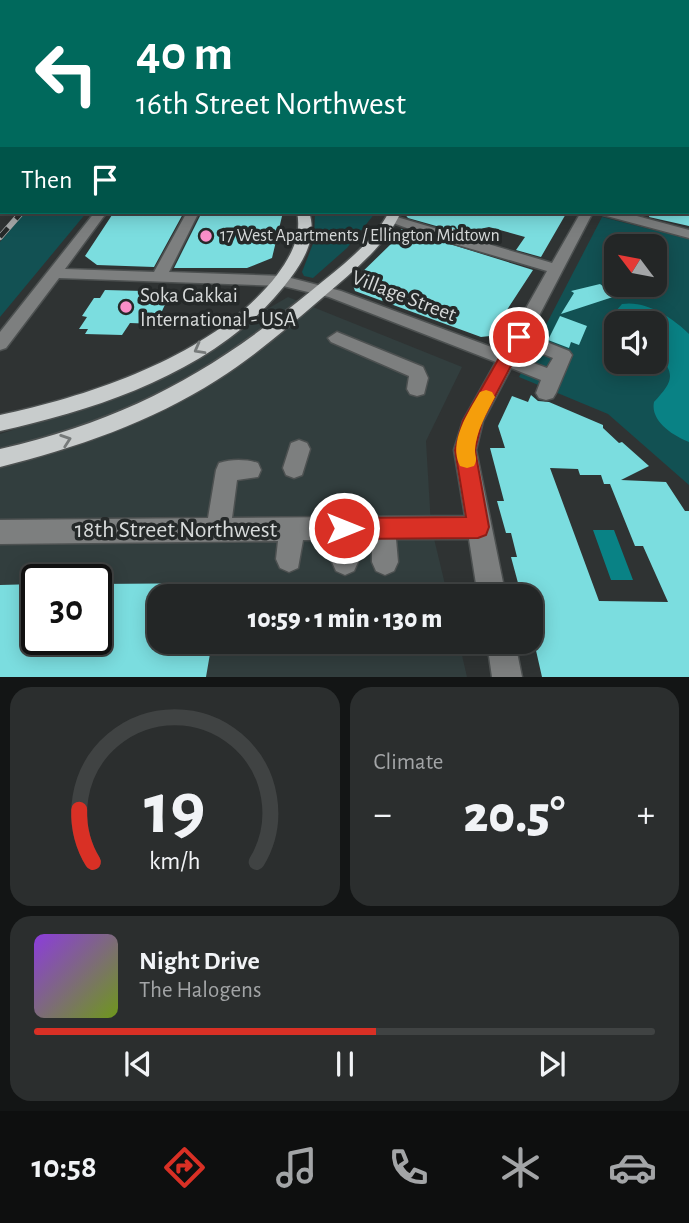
<!DOCTYPE html>
<html lang="en">
<head>
<meta charset="utf-8">
<style>
	:root { --surface:#232626; --page:#2b2e2e; --text:#f1f3f6; --muted:#a3a5a7; --line:#404343; --accent:#d93025 }
	body { margin:0; font-family:"Alegreya Sans",sans-serif; background:var(--page); color:var(--text); height:100vh; display:flex; flex-direction:column; font-size:26px; white-space:nowrap }
	* { box-sizing:border-box; margin:0 }
	p { font-size:23px; color:var(--muted) }
	.icon { flex:none; width:38px; height:38px; fill:none; stroke:currentColor; stroke-width:2; stroke-linecap:round; stroke-linejoin:round }
	.map { position:relative; height:677px; overflow:hidden }
	.sheet { display:flex; flex-direction:column; gap:10px; padding:10px; background:#131515; flex:1 }
	.sheet>* { flex:none }
	.top-card { position:absolute; left:0px; top:0px; width:690px; height:214px; box-shadow:0 4px 18px #0003,0 0 0 2px var(--line); background:#00695c; color:#fff; overflow:hidden }
	.needle { width:46px; rotate:302deg }
	.buttons { position:absolute; left:604px; top:234px; display:grid; gap:14px }
	.buttons a { display:grid; place-items:center; width:63px; height:63px; border-radius:14px; background:var(--surface); box-shadow:0 4px 18px #0003,0 0 0 2px var(--line); font-size:35px }
	.speed { position:absolute; left:21px; top:564px; display:flex; gap:14px; font-size:35px; font-weight:700; text-align:center }
	.speed>* { display:grid; place-content:center; width:91px; height:91px; border-radius:50%; background:var(--surface); box-shadow:0 4px 18px #0003,0 0 0 2px var(--line); line-height:1 }
	.speed .limit { border:4px solid #111; border-radius:10px; background:#fff; color:#111 }
	.pin { position:absolute; display:grid; place-items:center; width:60px; height:60px; color:#fff; margin:-30px; border:4px solid #fff; border-radius:50%; box-shadow:0 2px 7px #0007 }
	.me { position:absolute; width:77px; margin:-38px; rotate:90deg; stroke-linejoin:round; filter:drop-shadow(0 0 5px #0008) }
	.turn { display:flex; align-items:center; gap:24px; height:147px; padding:0 21px; font-size:32px }
	.turn .icon { width:91px; height:91px; stroke-width:2.5 }
	.turn b { display:block; font-size:49px; line-height:60px }
	.then { display:flex; align-items:center; height:66px; padding:0 21px; background:#0003; gap:14px; font-size:26px }
	.big { font-size:52px; font-weight:800; line-height:1.1 }
	.sheet .card { flex:1; display:flex; flex-direction:column; justify-content:center; gap:10px; min-width:0; padding:0 24px; border-radius:21px; background:var(--page) }
	.sheet .dial { align-items:center; gap:0 }
	.dial svg { height:182px; overflow:visible; fill:none; stroke:var(--line); stroke-width:7; stroke-linecap:round; text-anchor:middle }
	.dial text { fill:var(--text); stroke:none }
	.song { display:flex; align-items:center; gap:21px }
	.cover { width:84px; height:84px; border-radius:10px; background:linear-gradient(135deg,hsl(270 70% 55%),hsl(80 70% 35%)) }
	.played { height:7px; border-radius:4px; background:linear-gradient(90deg,var(--accent) 55%,var(--line) 55%) }
	.keys { display:flex; justify-content:space-around; direction:ltr }
	.heat { display:flex; justify-content:space-between; align-items:center; font-size:38px; direction:ltr }
	.sheet .tiles { flex:1; display:grid; gap:10px; grid-template-columns:1fr 1fr }
	.card:last-child { grid-column:span 2 }
	.trip { position:absolute; left:147px; top:584px; width:396px; height:70px; border-radius:21px; background:var(--surface); box-shadow:0 4px 18px #0003,0 0 0 2px var(--line); font-weight:800; line-height:70px; text-align:center }
	.menu { display:flex; height:112px; justify-content:space-around; align-items:center; background:#0e0f0f; color:var(--muted) }
	.menu .icon { width:49px; height:49px }
	.menu .current { color:var(--accent) }
	.menu b { font-size:32px; color:var(--text) }
	.map>svg:first-child { display:block }
</style>
</head>
<body>
<div class="map">
<svg width="689" height="677" viewBox="0 0 689 677">
	<rect width="100%" height="100%" fill="#2f3333"/>
	<!-- built -->
	<path fill="#323e3e" fill-rule="evenodd" d="M288,297L462,367L426,441L431,526L448,597H159V642H459L467,677H0V434L88,406L211,342ZM37,579H96V639H37Z"/>
	<!-- green -->
	<path fill="#125153" fill-rule="evenodd" d="M25,212H87L0,317V242Z
		M315,212H376L347,248L313,278L304,276L302,272L314,241Z
		M602,217L689,239V485L608,414L519,377ZM616,247H654V285H616ZM616,324H654V362H616Z"/>
	<!-- water -->
	<path fill="#098285" d="M622,304C646,300 673,318 689,334V442C673,436 650,421 654,402C672,382 678,374 655,352L654,324H623L616,316V311Z
		M593,530H614L633,580H611Z"/>
	<!-- building -->
	<path fill="#7bdddf" fill-rule="evenodd" d="M114,212H184L154,267L97,265L85,256Z
		M202,212H283L272,258L247,268H174Z
		M403,212H567L541,257L516,250L525,237L489,227L461,233L408,218Z
		M650,212H689V226L649,217Z
		M402,229L533,270L490,336L481,337L355,291L352,282L392,243L388,242Z
		M600,284L616,296L561,314L574,293L571,291Z
		M105,290L144,291L142,295L169,296L156,324L130,323L122,335L85,334L88,329H79L87,317L82,316L94,298H100Z
		M560,316L587,326L579,345L571,342L569,348L548,340Z
		M531,395L538,401L549,402L603,425V428L619,443L622,442L649,466L621,480L666,482L685,511H689V677H542L530,624V597L521,594L511,557H517L511,533H506L497,501H504L490,448H505L498,426L512,396L528,402ZM550,468L578,469L580,475H601L604,484H610L635,546H643L668,602L599,601Z
		M222,583L219,597H159V642H212L206,677H0V585L37,584V639H96V584Z"/>
	<g fill="none" stroke-linecap="round" stroke-linejoin="round">
		<defs>
			<path id="minor" d="M688,146H689V152H688Z
				M0,156H2V162H0Z
				M95,212H107L65,269L154,272L187,212H199L169,272L283,276L341,291L502,351L547,271L434,238L385,220L387,217H397L552,263L581,212H593L529,335L569,351L572,355L556,393L553,398L546,400L539,398L536,393L541,380L511,368L483,421L476,450L506,597H478L469,539H396L398,562L394,571L385,575L376,571L372,562V545L365,540H354L358,562L354,571L345,575L336,571L332,562L334,540H303L298,568L289,572L280,568L276,559L278,541L0,544V520L208,518L216,470L219,463C231,459 246,459 258,463L261,470L258,477L237,480L232,518L465,516L454,450L463,421L496,362L329,297L283,286L59,278L6,348L0,350V332ZM523,346L553,358L547,368L517,357Z
				M602,212H622L689,230V238L603,215Z
				M337,332L423,367L428,378L424,394L417,396L410,394L407,389L409,376L331,342L328,338Z
				M299,440L307,443L310,449L302,475L294,478L286,475L283,468L291,443Z
				M487,642H515L522,677H492Z"/>
			<path id="major" d="M297,212H309C317,235 306,257 292,276C226,367 105,408 0,431V415C94,395 216,354 277,275C291,256 302,236 297,212Z
				M389,212H401C385,247 351,273 322,298C288,327 255,356 217,380C151,422 76,448 0,467V449C128,419 209,374 311,291C339,268 372,244 389,212Z"/>
		</defs>
		<!-- minor casing -->
		<use href="#minor" stroke="#4d5151" stroke-width="3"/>
		<!-- major casing -->
		<use href="#major" stroke="#4d5151" stroke-width="3"/>
		<!-- minor -->
		<use href="#minor" fill="#7d7f7f" fill-rule="evenodd"/>
		<!-- major -->
		<use href="#major" fill="#c8cccc" fill-rule="evenodd"/>
		<defs>
			<path id="rail" d="M0,237L22,212"/>
		</defs>
		<!-- rail casing -->
		<use href="#rail" stroke="#a6a9a9" stroke-width="6"/>
		<!-- rail -->
		<use href="#rail" stroke="#252929" stroke-width="4.5" stroke-dasharray="12" stroke-linecap="butt"/>
	</g>
	<!-- one-way arrows -->
	<defs><path id="oneway-chevron" d="M-2-3.5L2.5 0L-2 3.5" fill="none" stroke-width="1.6" stroke-linecap="round" stroke-linejoin="round" transform="scale(1.75)"/></defs>
	<g stroke="#767a7a">
		<use href="#oneway-chevron" transform="translate(199 349) rotate(151)"/>
		<use href="#oneway-chevron" transform="translate(66 440) rotate(-19)"/>
	</g>
	<!-- sky -->
	<linearGradient id="sky" x2="0" y2="1"><stop stop-color="#1a1c1c"/><stop offset="0.57" stop-color="#47505b"/><stop offset="1" stop-color="#47505b" stop-opacity="0"/></linearGradient>
	<rect width="689" height="220" fill="url(#sky)"/>
	<!-- route -->
	<path fill="#d93025" stroke="#8d1f18" stroke-width="2" d="M519,331L526,337L482,421L475,450L489,527L486,535L478,538L344,539L336,536L333,528L336,521L344,518L466,517L455,450L463,421L511,337Z"/>
	<!-- slow -->
	<path fill="#f59e0b" d="M486,390L492,392L495,397C487,413 476,431 475,450C475,457 478,459 474,466L467,468L460,466C448,442 468,413 480,392Z"/>
	<!-- markers -->
	<g fill="#f98fc9" stroke="#252929" stroke-width="2.5">
		<circle cx="206" cy="236" r="7"/>
		<circle cx="126" cy="307" r="7"/>
	</g>
	<g text-anchor="middle" dominant-baseline="central" stroke-width="7" stroke-linejoin="round" paint-order="stroke">
		<!-- far-poi labels -->
		<g font-size="18" fill="#d7dada" stroke="#252929" text-anchor="start">
			<text x="220" y="236">17 West Apartments / Ellington Midtown</text>
		</g>
		<!-- poi labels -->
		<g font-size="21" fill="#d7dada" stroke="#252929" text-anchor="start">
			<text x="140" y="295">Soka Gakkai<tspan x="140" dy="24">International - USA</tspan></text>
		</g>
		<!-- street labels -->
		<g font-size="21" fill="#d7dada" stroke="#252929">
			<text transform="translate(404 296) rotate(21)">Village Street</text>
		</g>
		<!-- near-street labels -->
		<g font-size="24" fill="#d7dada" stroke="#252929">
			<text x="176" y="530">18th Street Northwest</text>
		</g>
	</g>
</svg>
<div class="buttons">
<a><svg class="needle" viewBox="-14 -14 28 28"><path d="M0-13l5 13h-10z" fill="#e53935"/><path d="M0 13l5-13h-10z" fill="#a3a5a7"/></svg></a>
<a><svg class="icon" aria-label="sound" viewBox="0 0 24 24"><path d="M4 9h4l5-4v14l-5-4H4zM17 9q2 3 0 6"/></svg></a>
</div>
<div class="speed"><div class="limit">30</div></div>
<div class="pin" style="left:519px;top:337px;background:#d93025"><svg class="icon" aria-label="arrive" viewBox="0 0 24 24"><path d="M6 21V4h12l-3 4 3 4H6"/></svg></div>
<svg class="me" style="left:344px;top:528px" viewBox="-20 -20 40 40"><circle r="17" fill="#d93025" stroke="#fff" stroke-width="3"/><path d="M0-11L8 9 0 5-8 9z" fill="#fff"/></svg>
<div class="trip">10:59 · 1 min · 130 m</div>
<div class="top-card">
<div class="turn"><svg class="icon" aria-label="left" viewBox="0 0 24 24"><path d="M17 20v-9H6M10 6l-5 5 5 5"/></svg><div><b>40 m</b>16th Street Northwest</div></div>
<div class="then">Then<svg class="icon" aria-label="arrive" viewBox="0 0 24 24"><path d="M6 21V4h12l-3 4 3 4H6"/></svg></div>
</div>
</div>
<section class="sheet">
<div class="tiles">
<div class="card dial"><svg viewBox="0 0 100 80">
<path d="M14 69A42 42 0 1 1 86 69"/>
<path d="M14 69A42 42 0 0 1 8 46" stroke="#d93025"/>
<text x="50" y="56" font-size="32" font-weight="700">19</text>
<text x="50" y="72" font-size="11">km/h</text>
</svg></div>
<div class="card"><p>Climate</p>
<div class="heat"><a>−</a><b class="big">20.5°</b><a>+</a></div>
</div>
<div class="card">
<div class="song"><i class="cover"></i><div><b>Night Drive</b><p>The Halogens</p></div></div>
<div class="played"></div>
<div class="keys"><svg class="icon" aria-label="previous" viewBox="0 0 24 24"><path d="M18 5L8 12l10 7zM5 5v14"/></svg><svg class="icon" aria-label="pause" viewBox="0 0 24 24"><path d="M8 5v14M16 5v14"/></svg><svg class="icon" aria-label="next" viewBox="0 0 24 24"><path d="M6 5l10 7-10 7zM19 5v14"/></svg></div>
</div>
</div>
</section>
<nav class="menu">
<b>10:58</b>
<svg class="icon current" aria-label="directions" viewBox="0 0 24 24"><path d="M12 3l9 9-9 9-9-9zM9 14v-3h6M13 9l2 2-2 2"/></svg>
<svg class="icon" aria-label="music" viewBox="0 0 24 24"><path d="M9 18V5l10-2v13"/><circle cx="6" cy="18" r="3"/><circle cx="16" cy="16" r="3"/></svg>
<svg class="icon" aria-label="phone" viewBox="0 0 24 24"><path d="M5 4h4l2 5-3 2q2 4 5 5l2-3 5 2v4C11 20 4 13 5 4z"/></svg>
<svg class="icon" aria-label="climate" viewBox="0 0 24 24"><path d="M12 3v18M4 7l16 10M4 17L20 7"/></svg>
<svg class="icon" aria-label="car" viewBox="0 0 24 24"><path d="M5 17H2v-5l4-1 3-4h7l3 4 3 1v5h-3M9 17h6M6 11h13"/><circle cx="7" cy="17" r="2"/><circle cx="17" cy="17" r="2"/></svg>
</nav>
</body>
</html>
